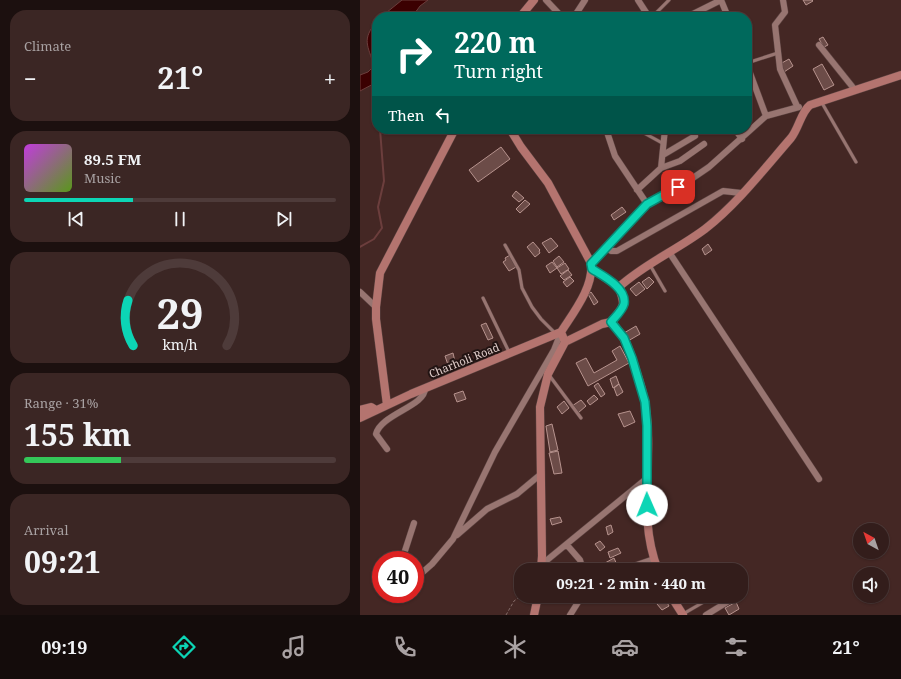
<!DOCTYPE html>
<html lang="en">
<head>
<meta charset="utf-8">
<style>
	:root { --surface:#331d1b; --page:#3b2624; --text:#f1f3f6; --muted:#a9a2a3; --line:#4e3b3a; --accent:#0cd5b5 }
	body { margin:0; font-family:"Noto Serif",serif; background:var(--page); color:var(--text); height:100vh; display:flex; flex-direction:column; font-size:15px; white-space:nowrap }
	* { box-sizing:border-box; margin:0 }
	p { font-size:13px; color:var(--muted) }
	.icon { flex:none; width:22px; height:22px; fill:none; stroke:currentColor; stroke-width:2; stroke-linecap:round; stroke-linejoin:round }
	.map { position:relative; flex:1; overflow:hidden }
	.panel { display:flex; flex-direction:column; gap:10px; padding:10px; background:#1c100f; width:360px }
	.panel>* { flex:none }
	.banner { position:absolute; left:12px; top:12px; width:380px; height:122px; border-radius:16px; box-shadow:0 1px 3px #0004,0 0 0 1px var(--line); background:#00695c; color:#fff; overflow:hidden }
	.needle { width:26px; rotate:320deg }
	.buttons { position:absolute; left:493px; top:523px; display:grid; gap:8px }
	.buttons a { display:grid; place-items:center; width:36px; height:36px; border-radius:50%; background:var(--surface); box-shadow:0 1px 3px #0004,0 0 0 1px var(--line); font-size:20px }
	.speed { position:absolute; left:12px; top:551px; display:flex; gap:8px; font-size:20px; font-weight:700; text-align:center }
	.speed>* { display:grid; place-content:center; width:52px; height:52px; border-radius:50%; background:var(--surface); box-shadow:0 1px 3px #0004,0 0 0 1px var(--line); line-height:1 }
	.speed .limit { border:6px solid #d22; background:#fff; color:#111 }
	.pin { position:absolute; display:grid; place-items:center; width:34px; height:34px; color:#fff; margin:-17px; border-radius:8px; box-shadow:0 2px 6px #0006 }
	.me { position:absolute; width:44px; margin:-22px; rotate:359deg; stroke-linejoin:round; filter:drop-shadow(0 0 3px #0008) }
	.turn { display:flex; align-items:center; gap:14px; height:84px; padding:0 16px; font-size:18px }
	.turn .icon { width:52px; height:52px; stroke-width:2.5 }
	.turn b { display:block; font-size:28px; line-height:34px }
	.then { display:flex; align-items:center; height:38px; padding:0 16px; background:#0003; gap:8px; font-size:15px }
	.big { font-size:30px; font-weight:700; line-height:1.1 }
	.panel .card { flex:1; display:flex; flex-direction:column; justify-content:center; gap:6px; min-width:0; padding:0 14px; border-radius:16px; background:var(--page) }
	.panel .dial { align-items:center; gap:0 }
	.dial svg { height:104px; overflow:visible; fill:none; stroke:var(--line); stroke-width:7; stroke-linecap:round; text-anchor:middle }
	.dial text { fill:var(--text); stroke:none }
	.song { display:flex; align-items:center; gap:12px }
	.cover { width:48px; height:48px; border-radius:6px; background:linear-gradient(135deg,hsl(290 70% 55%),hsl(90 70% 35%)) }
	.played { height:4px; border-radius:2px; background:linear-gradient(90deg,var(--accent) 35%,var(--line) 35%) }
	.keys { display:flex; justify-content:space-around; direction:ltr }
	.heat { display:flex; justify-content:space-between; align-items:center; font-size:22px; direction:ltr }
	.charge { height:6px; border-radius:3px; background:linear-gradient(90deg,#34c759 31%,var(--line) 0) }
	.trip { position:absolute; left:154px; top:563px; width:234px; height:40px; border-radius:16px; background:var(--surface); box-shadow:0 1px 3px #0004,0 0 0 1px var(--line); font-weight:700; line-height:40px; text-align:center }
	.dock { display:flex; height:64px; justify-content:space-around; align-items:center; background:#140c0b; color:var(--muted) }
	.dock .icon { width:28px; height:28px }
	.dock .on { color:var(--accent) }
	.dock b { font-size:18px; color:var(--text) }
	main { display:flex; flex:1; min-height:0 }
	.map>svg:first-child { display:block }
</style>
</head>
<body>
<main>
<section class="panel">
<div class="card"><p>Climate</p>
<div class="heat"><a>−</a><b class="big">21°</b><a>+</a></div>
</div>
<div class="card">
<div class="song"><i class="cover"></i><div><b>89.5 FM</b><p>Music</p></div></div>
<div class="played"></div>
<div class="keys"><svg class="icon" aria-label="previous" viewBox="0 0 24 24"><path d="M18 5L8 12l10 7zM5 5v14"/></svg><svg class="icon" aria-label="pause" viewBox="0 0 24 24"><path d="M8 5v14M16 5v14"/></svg><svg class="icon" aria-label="next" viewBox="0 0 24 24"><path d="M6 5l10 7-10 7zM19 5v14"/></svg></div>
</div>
<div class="card dial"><svg viewBox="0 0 100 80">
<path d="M14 69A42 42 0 1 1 86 69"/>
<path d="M14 69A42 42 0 0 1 10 34" stroke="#0cd5b5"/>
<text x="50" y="56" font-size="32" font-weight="700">29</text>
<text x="50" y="72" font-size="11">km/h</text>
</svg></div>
<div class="card"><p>Range · 31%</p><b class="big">155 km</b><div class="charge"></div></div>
<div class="card"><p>Arrival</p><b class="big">09:21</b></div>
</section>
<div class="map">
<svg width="541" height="615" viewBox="0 0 541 615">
	<rect width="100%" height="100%" fill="#442724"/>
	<!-- water -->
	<path fill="#3b0001" stroke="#6c3e3d" d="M42,0H68L60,6L52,17H21Z
		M17,21V82L0,91V75L8,72L14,66C8,45 1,40 17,21Z"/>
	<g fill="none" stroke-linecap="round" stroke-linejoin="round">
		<!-- stream -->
		<path stroke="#6c3e3d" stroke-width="2" d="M0,247L14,239L22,228L18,207L24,181L20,129"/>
	</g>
	<!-- building -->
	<path fill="#6c4c48" stroke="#b7938e" d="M443,0H452L453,1L446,5Z
		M463,37L468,45L464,47L459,39Z
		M429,59L433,66L424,72L420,64Z
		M462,64L474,85L464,90L453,69Z
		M141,147L150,159L118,182L109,170Z
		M156,191L164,198L159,202L152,196Z
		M165,200L170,204L160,213L156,209Z
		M262,207L266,212L254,220L251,215Z
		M191,238L198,246L189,253L182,243Z
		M173,242L180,250L179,251L180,253L175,257L167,247Z
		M348,244L352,250L345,255L342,249Z
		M150,255L156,267L149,271L143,262L146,260L145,258Z
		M199,256L204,262L197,267L193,261Z
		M192,262L197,268L190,273L186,266Z
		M205,263L209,269L201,274L197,268Z
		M208,270L212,275L204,280L200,276Z
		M210,277L214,281L207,287L203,282Z
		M289,277L294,282L287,289L282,282Z
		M279,282L285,289L276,296L270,289Z
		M231,292L238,302L234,305L228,294Z
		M126,323L133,338L128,340L121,325Z
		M276,326L280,334L268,341L264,333Z
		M260,346L269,363L228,386L216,363L226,358L234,373L257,360L252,351Z
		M93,353L96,366L89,368L85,356Z
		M256,376L259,384L253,388L250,379Z
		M238,383L245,394L241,397L234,386Z
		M259,384L263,392L257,396L254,388Z
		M103,391L106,399L97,402L94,394Z
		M234,395L238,399L230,405L227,401Z
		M221,400L226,406L218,413L212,406Z
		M204,401L209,408L202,414L197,407Z
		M270,411L275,422L264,427L258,414Z
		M192,424L198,450L190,452L186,426Z
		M198,451L202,473L194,474L189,453Z
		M278,493L280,506L273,507V495Z
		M200,517L202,522L192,525L190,519Z
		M251,525L253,532L248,535L246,527Z
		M240,541L245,547L240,551L235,544Z
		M258,548L261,553L250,558L248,552Z
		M254,558L257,565L248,570L245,563Z
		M305,599L309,606L302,610L297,604Z
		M376,602L379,609L369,615L365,608Z"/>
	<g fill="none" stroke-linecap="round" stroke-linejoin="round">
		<defs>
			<path id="lane" d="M292,17L309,0
				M387,63L418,53
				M462,103L496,162
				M282,129L284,133L304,144
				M145,245L159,270L162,288L172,307L181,319L195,333
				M290,265L305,291
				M123,298L149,352
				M189,375L221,418
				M323,614L354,596"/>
			<path id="street" d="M186,0L202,17
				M278,0L289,17
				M361,0L368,17
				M423,0L425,12L415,25L420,69L437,106
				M214,17L225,0
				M327,17L361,0
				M459,45L495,90
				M406,116L439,107
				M246,129L255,156L287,204
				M375,129L382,139
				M353,130L354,129
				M303,155L335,136
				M301,168L320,161L344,144
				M277,190L301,168L305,129
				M246,247L251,251H257L363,191L381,193
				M309,252L459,479
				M231,263L287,204L327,182L349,167L406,116L387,65
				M0,292L16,307
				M27,449L16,434C21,414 66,406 65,388
				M97,535L127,509L157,494L181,474
				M207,545L220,560L223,570
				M42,560L54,523
				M181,565L286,479
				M262,570L294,559
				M361,570L365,568
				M55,579L72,564L93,539L135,452L194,350L201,332
				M381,593L383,592
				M210,615L222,596
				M346,615L377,596"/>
			<path id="secondary" d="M160,17L174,0
				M150,129L161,147L188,183L231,263C234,287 213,313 201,332
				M232,269L259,287C284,264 317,250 345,229C377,204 404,169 431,138C439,128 441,112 450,105L541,75
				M251,322C264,334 270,351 275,367C279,379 283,391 285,403C295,460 276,514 298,570
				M205,342L242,324L251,322C264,305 266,308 259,287
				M27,405L16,319V307L20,273L95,129
				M0,410L11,407L16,410
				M0,418L51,394L201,332
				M181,570L182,556L180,407L188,374L205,342L201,332
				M311,596L323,615
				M174,615L178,596"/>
		</defs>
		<!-- lane casing -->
		<use href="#lane" stroke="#5d4442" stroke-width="4"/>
		<!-- street casing -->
		<use href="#street" stroke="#5d4442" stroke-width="7"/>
		<!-- secondary casing -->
		<use href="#secondary" stroke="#5d4442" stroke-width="9"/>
		<!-- path -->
		<path stroke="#846b68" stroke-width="1" stroke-dasharray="3 2" stroke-linecap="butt" d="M146,615L154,601L161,596"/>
		<!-- lane -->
		<use href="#lane" stroke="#987571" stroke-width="3"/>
		<!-- street -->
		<use href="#street" stroke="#987571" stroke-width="6"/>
		<!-- secondary -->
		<use href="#secondary" stroke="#b4746f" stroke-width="8"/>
	</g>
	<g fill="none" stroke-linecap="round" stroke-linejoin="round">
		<defs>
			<path id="route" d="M287,505V426L285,402L272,358L264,338L251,322C255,317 262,311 264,304C267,288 243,276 232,269L231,264L287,204L318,187"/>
		</defs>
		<!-- route casing -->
		<use href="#route" stroke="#088a76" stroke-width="10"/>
		<!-- route -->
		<use href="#route" stroke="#0cd5b5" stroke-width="7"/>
	</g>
	<g text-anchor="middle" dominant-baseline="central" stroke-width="4" stroke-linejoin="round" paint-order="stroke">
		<!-- street labels -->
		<g font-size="11" fill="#e0cdca" stroke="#221413">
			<text transform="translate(104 360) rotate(-22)">Charholi Road</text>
		</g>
	</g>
</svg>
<div class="buttons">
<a><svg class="needle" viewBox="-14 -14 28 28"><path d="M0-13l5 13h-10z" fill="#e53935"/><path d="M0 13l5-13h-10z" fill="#a9a2a3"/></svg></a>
<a><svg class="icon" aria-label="sound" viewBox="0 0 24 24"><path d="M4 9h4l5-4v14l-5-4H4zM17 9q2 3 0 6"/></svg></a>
</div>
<div class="speed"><div class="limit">40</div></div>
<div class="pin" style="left:318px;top:187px;background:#d93025"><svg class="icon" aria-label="arrive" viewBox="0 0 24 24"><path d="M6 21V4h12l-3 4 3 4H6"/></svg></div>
<svg class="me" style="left:287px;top:505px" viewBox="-20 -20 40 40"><circle r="19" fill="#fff"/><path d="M0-13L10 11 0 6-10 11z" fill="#0cd5b5"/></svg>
<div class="trip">09:21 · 2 min · 440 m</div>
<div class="banner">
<div class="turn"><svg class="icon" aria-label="right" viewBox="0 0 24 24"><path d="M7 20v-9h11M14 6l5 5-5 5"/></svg><div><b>220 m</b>Turn right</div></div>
<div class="then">Then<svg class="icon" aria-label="left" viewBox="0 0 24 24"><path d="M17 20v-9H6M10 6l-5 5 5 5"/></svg></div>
</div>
</div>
</main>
<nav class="dock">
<b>09:19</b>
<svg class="icon on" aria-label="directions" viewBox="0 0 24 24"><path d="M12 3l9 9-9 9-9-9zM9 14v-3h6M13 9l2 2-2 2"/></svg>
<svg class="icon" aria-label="music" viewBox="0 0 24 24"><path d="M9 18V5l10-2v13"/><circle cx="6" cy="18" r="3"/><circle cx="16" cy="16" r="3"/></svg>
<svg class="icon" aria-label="phone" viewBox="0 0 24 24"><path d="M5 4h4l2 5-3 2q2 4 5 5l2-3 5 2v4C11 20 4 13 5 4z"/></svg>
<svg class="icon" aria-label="climate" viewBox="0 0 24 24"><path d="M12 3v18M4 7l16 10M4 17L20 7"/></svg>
<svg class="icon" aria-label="car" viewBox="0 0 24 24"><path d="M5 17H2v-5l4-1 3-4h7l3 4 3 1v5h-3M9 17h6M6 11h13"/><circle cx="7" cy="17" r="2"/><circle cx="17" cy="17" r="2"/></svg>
<svg class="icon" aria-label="filters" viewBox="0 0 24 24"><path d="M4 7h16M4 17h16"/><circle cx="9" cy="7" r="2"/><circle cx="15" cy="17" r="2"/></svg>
<b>21°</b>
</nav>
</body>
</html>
